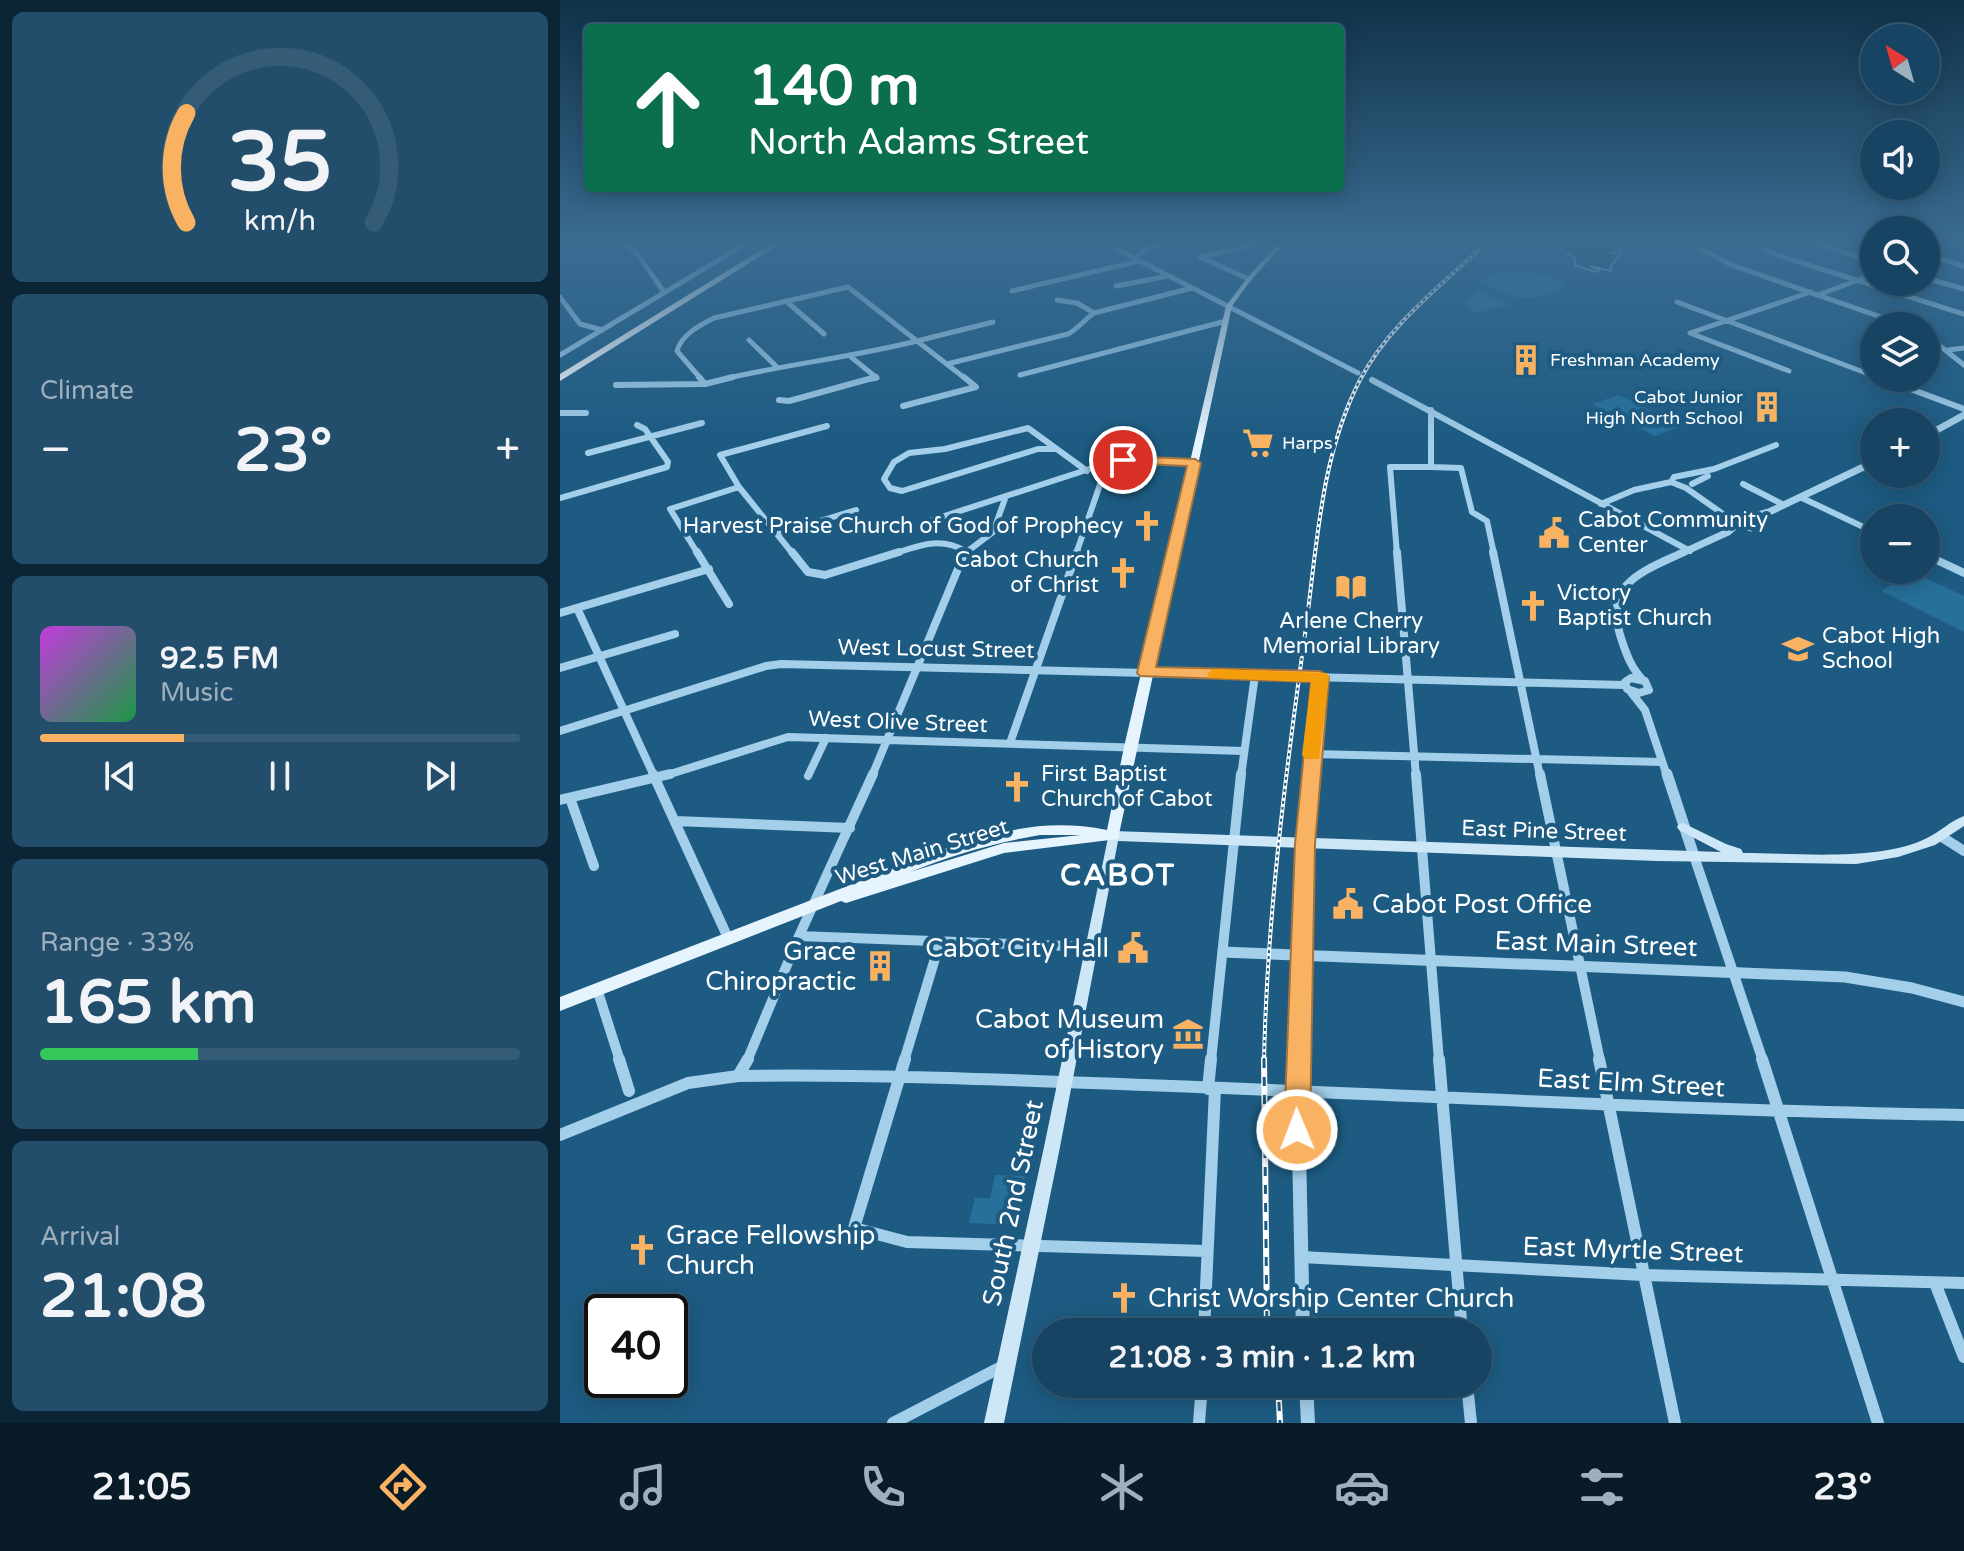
<!DOCTYPE html>
<html lang="en">
<head>
<meta charset="utf-8">
<style>
	:root { --surface:#164462; --page:#234e6b; --text:#f1f3f6; --muted:#9eb0be; --line:#355c77; --accent:#f9b261 }
	body { margin:0; font-family:"Varela Round",sans-serif; background:var(--page); color:var(--text); height:100vh; display:flex; flex-direction:column; font-size:30px; white-space:nowrap }
	* { box-sizing:border-box; margin:0 }
	p { font-size:26px; color:var(--muted) }
	.icon { flex:none; width:44px; height:44px; fill:none; stroke:currentColor; stroke-width:2; stroke-linecap:round; stroke-linejoin:round }
	.map { position:relative; flex:1; overflow:hidden }
	.drawer { display:flex; flex-direction:column; gap:12px; padding:12px; background:#0c2536; width:560px }
	.drawer>* { flex:none }
	.top-card { position:absolute; left:24px; top:24px; width:760px; height:168px; border-radius:8px; box-shadow:0 4px 20px #0003,0 0 0 2px var(--line); background:#0b6e4f; color:#fff; overflow:hidden }
	.needle { width:52px; rotate:323deg }
	.fabs { position:absolute; left:1300px; top:24px; display:grid; gap:16px }
	.fabs a { display:grid; place-items:center; width:80px; height:80px; border-radius:50%; background:var(--surface); box-shadow:0 4px 20px #0003,0 0 0 2px var(--line); font-size:40px }
	.speed { position:absolute; left:24px; top:1294px; display:flex; gap:16px; font-size:40px; font-weight:700; text-align:center }
	.speed>* { display:grid; place-content:center; width:104px; height:104px; border-radius:50%; background:var(--surface); box-shadow:0 4px 20px #0003,0 0 0 2px var(--line); line-height:1 }
	.speed .limit { border:4px solid #111; border-radius:12px; background:#fff; color:#111 }
	.pin { position:absolute; display:grid; place-items:center; width:68px; height:68px; color:#fff; margin:-34px; border:4px solid #fff; border-radius:50%; box-shadow:0 2px 8px #0007 }
	.me { position:absolute; width:88px; margin:-44px; rotate:359deg; stroke-linejoin:round; filter:drop-shadow(0 0 6px #0008) }
	.turn { display:flex; align-items:center; gap:28px; height:168px; padding:0 32px; font-size:36px }
	.turn .icon { width:104px; height:104px; stroke-width:2.5 }
	.turn b { display:block; font-size:56px; line-height:68px }
	.big { font-size:60px; font-weight:700; line-height:1.1 }
	.drawer .widget { flex:1; display:flex; flex-direction:column; justify-content:center; gap:12px; min-width:0; padding:0 28px; border-radius:12px; background:var(--page) }
	.drawer .dial { align-items:center; gap:0 }
	.dial svg { height:208px; overflow:visible; fill:none; stroke:var(--line); stroke-width:7; stroke-linecap:round; text-anchor:middle }
	.dial text { fill:var(--text); stroke:none }
	.song { display:flex; align-items:center; gap:24px }
	.cover { width:96px; height:96px; border-radius:12px; background:linear-gradient(135deg,hsl(290 70% 55%),hsl(140 70% 35%)) }
	.played { height:8px; border-radius:4px; background:linear-gradient(90deg,var(--accent) 30%,var(--line) 30%) }
	.keys { display:flex; justify-content:space-around; direction:ltr }
	.heat { display:flex; justify-content:space-between; align-items:center; font-size:44px; direction:ltr }
	.charge { height:12px; border-radius:6px; background:linear-gradient(90deg,#34c759 33%,var(--line) 0) }
	.trip { position:absolute; left:472px; top:1318px; width:460px; height:80px; border-radius:40px; background:var(--surface); box-shadow:0 4px 20px #0003,0 0 0 2px var(--line); font-weight:700; line-height:80px; text-align:center }
	.dock { display:flex; height:128px; justify-content:space-around; align-items:center; background:#091b27; color:var(--muted) }
	.dock .icon { width:56px; height:56px }
	.dock .current { color:var(--accent) }
	.dock b { font-size:36px; color:var(--text) }
	main { display:flex; flex:1; min-height:0 }
	.map>svg:first-child { display:block }
</style>
</head>
<body>
<main>
<section class="drawer">
<div class="widget dial"><svg viewBox="0 0 100 80">
<path d="M14 69A42 42 0 1 1 86 69"/>
<path d="M14 69A42 42 0 0 1 14 27" stroke="#f9b261"/>
<text x="50" y="56" font-size="32" font-weight="700">35</text>
<text x="50" y="72" font-size="11">km/h</text>
</svg></div>
<div class="widget"><p>Climate</p>
<div class="heat"><a>−</a><b class="big">23°</b><a>+</a></div>
</div>
<div class="widget">
<div class="song"><i class="cover"></i><div><b>92.5 FM</b><p>Music</p></div></div>
<div class="played"></div>
<div class="keys"><svg class="icon" aria-label="previous" viewBox="0 0 24 24"><path d="M18 5L8 12l10 7zM5 5v14"/></svg><svg class="icon" aria-label="pause" viewBox="0 0 24 24"><path d="M8 5v14M16 5v14"/></svg><svg class="icon" aria-label="next" viewBox="0 0 24 24"><path d="M6 5l10 7-10 7zM19 5v14"/></svg></div>
</div>
<div class="widget"><p>Range · 33%</p><b class="big">165 km</b><div class="charge"></div></div>
<div class="widget"><p>Arrival</p><b class="big">21:08</b></div>
</section>
<div class="map">
<svg width="1404" height="1423" viewBox="0 0 1404 1423">
	<rect width="100%" height="100%" fill="#1d5b82"/>
	<!-- green -->
	<path fill="#26709b" d="M961,271L993,277L1008,285C977,304 950,302 921,280L937,273Z
		M919,292L948,303V305L916,313L906,307L905,300Z
		M1059,395L1122,426L1095,436L1032,404Z
		M1353,572L1404,596V632L1321,591Z
		M435,1175L466,1176L456,1225L409,1223L415,1198H430Z"/>
	<!-- water -->
	<path fill="#134261" stroke="#96cdeb" stroke-width="2" d="M999,242H1058L1054,245L1062,252L1050,253L1060,255L1050,267L1051,271L1030,266L1039,270L1036,272L1015,265V258L998,248Z"/>
	<g fill="none" stroke-linecap="round" stroke-linejoin="round">
		<!-- minor-far4 -->
		<path stroke="#a3cfea" stroke-width="5" d="M57,242L76,252L104,292
			M543,242L798,373
			M1191,242L1217,255L1404,314
			M1252,242L1314,262
			M1368,255L1404,266
			M1368,255L1375,250L1370,242
			M576,258L587,248L614,242
			M1366,278L1404,289
			M689,279L640,257L704,242
			M556,286L608,276
			M452,291L579,261
			M1258,295L1314,274
			M0,297L20,324L42,330
			M497,300L517,303L534,313
			M226,301L264,334
			M1117,302L1314,376
			M189,340L217,367
			M357,341L406,379
			M357,341L433,322
			M1388,350L1404,348
			M291,357L317,378L312,379
			M387,364L508,334C519,328 524,320 534,313L632,288
			M1229,371L1130,333L1251,292
			M460,375L666,321
			M1321,378L1325,379
			M141,379L117,351C121,335 140,325 154,318L288,287L357,341
			M164,379C228,364 293,357 357,341"/>
		<!-- minor-far3 -->
		<path stroke="#a3cfea" stroke-width="6" d="M139,377L145,384L173,377
			M1321,378L1404,409
			M812,380L1130,551
			M56,385L145,384
			M219,400L229,401L316,377
			M343,406L416,387L404,377
			M871,410V467L901,468L912,512L927,521L934,554
			M0,413H26
			M496,449H478L342,491L330,488L324,479L334,462L349,453L385,449L468,428L527,471
			M28,453L142,423
			M1111,482L1126,488L1173,521
			M1132,484L1148,476
			M1183,484L1224,505
			M1240,497L1314,532
			M0,498L107,467L108,462L85,429L77,425
			M1041,504L1074,490L1111,482L1114,477L1154,469L1216,445
			M369,521L554,461L635,463
			M218,534L296,510
			M138,554L110,509L179,487
			M233,554L179,487L160,455L267,426
			M333,554C358,546 380,536 405,551
			M404,554L433,532L446,496
			M516,554L544,473L543,467
			M837,554L830,467H871"/>
		<!-- minor-far2 -->
		<path stroke="#a3cfea" stroke-width="8" d="M137,552L169,604
			M232,552L248,572L265,575L339,552
			M837,552L856,776
			M933,552L980,776
			M1366,555L1404,573
			M17,608L94,776
			M0,613L149,569
			M0,668L115,634
			M586,673L1064,685
			M450,743L517,552
			M752,754L1102,762
			M104,776L228,737L683,751
			M248,776L266,738
			M312,776L405,552
			M681,776L695,675
			M751,776L760,677"/>
		<!-- minor-far1 -->
		<path stroke="#a3cfea" stroke-width="10" d="M93,774L168,938
			M856,774L879,1061
			M980,774L1040,1061
			M10,798L34,866
			M0,800L110,774
			M115,821L290,828
			M1382,837L1404,851
			M1134,856L1203,1061
			M239,936L533,947
			M742,955L745,844L751,774
			M37,989L60,1061
			M187,1061L239,936L313,774
			M344,1061L380,942
			M651,1061L681,774"/>
		<!-- minor -->
		<path stroke="#a3cfea" stroke-width="12" d="M59,1059L69,1091
			M188,1059L178,1076C314,1074 449,1080 585,1085C858,1095 1131,1111 1404,1115
			M345,1059L294,1228L347,1242L647,1251
			M879,1059L902,1332
			M1039,1059L1115,1423
			M1202,1059L1318,1423
			M648,1089L651,1059
			M0,1135L128,1083L178,1076
			M741,1257L1083,1275L1404,1283
			M1375,1283L1404,1357
			M644,1332L655,1089
			M907,1384L911,1423
			M333,1423L445,1365
			M639,1423L642,1384"/>
		<!-- tertiary-far4 -->
		<path stroke="#a3cfea" stroke-width="5" d="M1127,242L1174,266L1347,326
			M1366,335L1404,365
			M0,355L189,242"/>
		<!-- tertiary-far3 -->
		<path stroke="#a3cfea" stroke-width="7" d="M1366,436L1404,415
			M1175,518H1187L1196,525L1191,528L1174,523Z
			M1187,518L1209,512L1314,462
			M1120,554L1168,532L1176,525"/>
		<!-- tertiary-far2 -->
		<path stroke="#a3cfea" stroke-width="8" d="M1071,678L1085,681L1089,690L1079,693L1067,689L1065,682Z
			M1083,680C1072,669 1067,656 1062,641C1042,584 1079,573 1124,552
			M1070,691L1085,710L1107,776
			M0,731L206,666L221,664L586,673"/>
		<!-- tertiary-far1 -->
		<path stroke="#a3cfea" stroke-width="11" d="M1107,774L1134,856
			M663,952L1285,977L1352,988L1404,1002
			M737,1061L742,955"/>
		<!-- tertiary -->
		<path stroke="#a3cfea" stroke-width="14" d="M737,1059L743,1332
			M746,1384L748,1423"/>
		<!-- secondary -->
		<path fill="#cee7f7" fill-rule="evenodd" d="M1404,816V826L1375,845L1338,857L1296,864L1097,861L558,841L500,1147L444,1423H424L484,1147L549,833L553,831L1161,852L1119,830L1117,827L1119,824L1123,823L1166,844L1181,849L1183,853C1236,853 1319,862 1367,838C1380,832 1390,821 1404,816Z"/>
		<!-- primary -->
		<path fill="#e6f4fe" fill-rule="evenodd" d="M720,242H726L691,280L672,306L558,839L444,853L286,903L281,901L0,1011V997L394,845C449,829 490,819 547,830L564,747L666,306L687,278ZM480,835H521L444,843L350,872C392,855 434,843 480,835Z"/>
		<!-- motorway -->
		<path fill="#fff" fill-rule="evenodd" d="M214,242H223L0,381V374Z"/>
		<defs>
			<path id="rail-far1" d="M704,1061C707,915 726,771 746,627C757,544 761,455 800,380C829,324 883,284 927,242"/>
			<path id="rail" d="M704,1059L707,1332
				M718,1384L720,1423"/>
		</defs>
		<!-- rail-far1 casing -->
		<use href="#rail-far1" stroke="#fff" stroke-width="4"/>
		<!-- rail casing -->
		<use href="#rail" stroke="#fff" stroke-width="6"/>
		<!-- rail-far1 -->
		<use href="#rail-far1" stroke="#1d5b82" stroke-width="2" stroke-dasharray="3" stroke-linecap="butt"/>
		<!-- rail -->
		<use href="#rail" stroke="#1d5b82" stroke-width="3" stroke-dasharray="9" stroke-linecap="butt"/>
	</g>
	<!-- sky -->
	<linearGradient id="sky" x2="0" y2="1"><stop stop-color="#103248"/><stop offset="0.55" stop-color="#3a6c92"/><stop offset="1" stop-color="#3a6c92" stop-opacity="0"/></linearGradient>
	<rect width="1404" height="441" fill="url(#sky)"/>
	<!-- route -->
	<path fill="#f9b261" stroke="#a2743f" stroke-width="2" d="M563,456L635,459L641,463L596,667L760,671L769,677L755,844L750,1130L746,1138L737,1142L728,1138L724,1130L735,844L751,682L580,676L577,673L627,466L558,463L556,460Z"/>
	<!-- slow -->
	<path fill="#f59e0b" d="M656,669L767,673L769,677L759,759H745L742,755L751,682L650,678L647,674L650,671Z"/>
	<!-- icons -->
	<defs>
		<symbol id="building-bare" viewBox="-9 -9 18 18"><path d="M-4-6H4V6H1V3H-1V6H-4ZM-2.5-4.3h1.7v1.8h-1.7ZM.8-4.3h1.7v1.8H.8ZM-2.5-1h1.7V.8h-1.7ZM.8-1h1.7V.8H.8Z" fill="#f9b261" stroke="#1d5b82" stroke-width="2.5" paint-order="stroke"/></symbol>
		<symbol id="supermarket-bare" viewBox="-9 -9 18 18"><path d="M-6-5.5h2.5l.6 2H6L4.5 2H-2.5L-4.4-4H-6ZM-1.5 3.2a1.3 1.3 0 1 0 .1 0ZM3 3.2a1.3 1.3 0 1 0 .1 0Z" fill="#f9b261" stroke="#1d5b82" stroke-width="2.5" paint-order="stroke"/></symbol>
		<symbol id="church-bare" viewBox="-9 -9 18 18"><path d="M-1.2-6h2.4v3.5h3.3v2.4h-3.3V6h-2.4V-.1h-3.3v-2.4h3.3Z" fill="#f9b261" stroke="#1d5b82" stroke-width="2.5" paint-order="stroke"/></symbol>
		<symbol id="civic-bare" viewBox="-9 -9 18 18"><path d="M-.6-6.5H3V-4.5H.6V-3L4-1V1h2V6H-6V1h2V-1L-.6-3ZM-1.2 2.5V6h2.4V2.5Z" fill="#f9b261" stroke="#1d5b82" stroke-width="2.5" paint-order="stroke"/></symbol>
		<symbol id="library-bare" viewBox="-9 -9 18 18"><path d="M-6-4Q-3-5.5-.7-3.5V5Q-3 3-6 4ZM6-4Q3-5.5 .7-3.5V5Q3 3 6 4Z" fill="#f9b261" stroke="#1d5b82" stroke-width="2.5" paint-order="stroke"/></symbol>
		<symbol id="school-bare" viewBox="-9 -9 18 18"><path d="M0-5L7-2L0 1L-7-2ZM-4 1L0 2.5L4 1V4Q0 6-4 4Z" fill="#f9b261" stroke="#1d5b82" stroke-width="2.5" paint-order="stroke"/></symbol>
		<symbol id="museum-bare" viewBox="-9 -9 18 18"><path d="M0-6L6-3V-2H-6V-3ZM-5-1h2V3h-2ZM-1-1h2V3h-2ZM3-1h2V3H3ZM-6 4H6V6H-6Z" fill="#f9b261" stroke="#1d5b82" stroke-width="2.5" paint-order="stroke"/></symbol>
	</defs>
	<g fill-rule="evenodd">
		<use href="#building-bare" x="944" y="338" width="44" height="44"/>
		<use href="#building-bare" x="1185" y="385" width="44" height="44"/>
		<use href="#supermarket-bare" x="676" y="421" width="44" height="44"/>
		<use href="#church-bare" x="565" y="504" width="44" height="44"/>
		<use href="#civic-bare" x="972" y="511" width="44" height="44"/>
		<use href="#church-bare" x="541" y="551" width="44" height="44"/>
		<use href="#library-bare" x="769" y="565" width="44" height="44"/>
		<use href="#church-bare" x="951" y="584" width="44" height="44"/>
		<use href="#school-bare" x="1216" y="627" width="44" height="44"/>
		<use href="#church-bare" x="435" y="765" width="44" height="44"/>
		<use href="#civic-bare" x="766" y="882" width="44" height="44"/>
		<use href="#civic-bare" x="551" y="926" width="44" height="44"/>
		<use href="#building-bare" x="298" y="944" width="44" height="44"/>
		<use href="#museum-bare" x="606" y="1012" width="44" height="44"/>
		<use href="#church-bare" x="60" y="1228" width="44" height="44"/>
		<use href="#church-bare" x="542" y="1276" width="44" height="44"/>
	</g>
	<g text-anchor="middle" dominant-baseline="central" stroke-width="8" stroke-linejoin="round" paint-order="stroke">
		<!-- far-poi labels -->
		<g font-size="18" fill="#fff" stroke="#1d5b82" text-anchor="start">
			<text x="990" y="360">Freshman Academy</text>
			<text x="1183" y="397" text-anchor="end">Cabot Junior<tspan x="1183" dy="21">High North School</tspan></text>
			<text x="722" y="443">Harps</text>
		</g>
		<!-- poi labels -->
		<g font-size="22" fill="#fff" stroke="#1d5b82" text-anchor="start">
			<text x="1018" y="520">Cabot Community<tspan x="1018" dy="25">Center</tspan></text>
			<text x="563" y="526" text-anchor="end">Harvest Praise Church of God of Prophecy</text>
			<text x="539" y="560" text-anchor="end">Cabot Church<tspan x="539" dy="25">of Christ</tspan></text>
			<text x="997" y="593">Victory<tspan x="997" dy="25">Baptist Church</tspan></text>
			<text x="791" y="621" text-anchor="middle">Arlene Cherry<tspan x="791" dy="25">Memorial Library</tspan></text>
			<text x="1262" y="636">Cabot High<tspan x="1262" dy="25">School</tspan></text>
			<text x="481" y="774">First Baptist<tspan x="481" dy="25">Church of Cabot</tspan></text>
		</g>
		<!-- street labels -->
		<g font-size="22" fill="#fff" stroke="#1d5b82">
			<text transform="translate(376 649) rotate(1)">West Locust Street</text>
			<text transform="translate(338 722) rotate(2)">West Olive Street</text>
			<text transform="translate(984 831) rotate(2)">East Pine Street</text>
			<text transform="translate(362 852) rotate(-17)">West Main Street</text>
		</g>
		<!-- near-poi labels -->
		<g font-size="26" fill="#fff" stroke="#1d5b82" text-anchor="start">
			<text x="812" y="904">Cabot Post Office</text>
			<text x="549" y="948" text-anchor="end">Cabot City Hall</text>
			<text x="296" y="951" text-anchor="end">Grace<tspan x="296" dy="30">Chiropractic</tspan></text>
			<text x="604" y="1019" text-anchor="end">Cabot Museum<tspan x="604" dy="30">of History</tspan></text>
			<text x="106" y="1235">Grace Fellowship<tspan x="106" dy="30">Church</tspan></text>
			<text x="588" y="1298">Christ Worship Center Church</text>
		</g>
		<!-- near-street labels -->
		<g font-size="26" fill="#fff" stroke="#1d5b82">
			<text transform="translate(1036 944) rotate(2)">East Main Street</text>
			<text transform="translate(1071 1083) rotate(3)">East Elm Street</text>
			<text transform="translate(453 1203) rotate(-78)">South 2nd Street</text>
			<text transform="translate(1073 1250) rotate(2)">East Myrtle Street</text>
		</g>
		<!-- district labels -->
		<g font-size="30" font-weight="bold" letter-spacing="2" fill="#fff" stroke="#1d5b82">
			<text x="558" y="875">CABOT</text>
		</g>
	</g>
</svg>
<div class="fabs">
<a><svg class="needle" viewBox="-14 -14 28 28"><path d="M0-13l5 13h-10z" fill="#e53935"/><path d="M0 13l5-13h-10z" fill="#9eb0be"/></svg></a>
<a><svg class="icon" aria-label="sound" viewBox="0 0 24 24"><path d="M4 9h4l5-4v14l-5-4H4zM17 9q2 3 0 6"/></svg></a>
<a><svg class="icon" aria-label="search" viewBox="0 0 24 24"><circle cx="10" cy="10" r="6"/><path d="M15 15l6 6"/></svg></a>
<a><svg class="icon" aria-label="layers" viewBox="0 0 24 24"><path d="M12 4l9 5-9 5-9-5zM3 14l9 5 9-5"/></svg></a>
<a>+</a>
<a>−</a>
</div>
<div class="speed"><div class="limit">40</div></div>
<div class="pin" style="left:563px;top:460px;background:#d93025"><svg class="icon" aria-label="arrive" viewBox="0 0 24 24"><path d="M6 21V4h12l-3 4 3 4H6"/></svg></div>
<svg class="me" style="left:737px;top:1130px" viewBox="-20 -20 40 40"><circle r="17" fill="#f9b261" stroke="#fff" stroke-width="3"/><path d="M0-11L8 9 0 5-8 9z" fill="#fff"/></svg>
<div class="trip">21:08 · 3 min · 1.2 km</div>
<div class="top-card">
<div class="turn"><svg class="icon" aria-label="ahead" viewBox="0 0 24 24"><path d="M12 20V5M6 11l6-6 6 6"/></svg><div><b>140 m</b>North Adams Street</div></div>
</div>
</div>
</main>
<nav class="dock">
<b>21:05</b>
<svg class="icon current" aria-label="directions" viewBox="0 0 24 24"><path d="M12 3l9 9-9 9-9-9zM9 14v-3h6M13 9l2 2-2 2"/></svg>
<svg class="icon" aria-label="music" viewBox="0 0 24 24"><path d="M9 18V5l10-2v13"/><circle cx="6" cy="18" r="3"/><circle cx="16" cy="16" r="3"/></svg>
<svg class="icon" aria-label="phone" viewBox="0 0 24 24"><path d="M5 4h4l2 5-3 2q2 4 5 5l2-3 5 2v4C11 20 4 13 5 4z"/></svg>
<svg class="icon" aria-label="climate" viewBox="0 0 24 24"><path d="M12 3v18M4 7l16 10M4 17L20 7"/></svg>
<svg class="icon" aria-label="car" viewBox="0 0 24 24"><path d="M5 17H2v-5l4-1 3-4h7l3 4 3 1v5h-3M9 17h6M6 11h13"/><circle cx="7" cy="17" r="2"/><circle cx="17" cy="17" r="2"/></svg>
<svg class="icon" aria-label="filters" viewBox="0 0 24 24"><path d="M4 7h16M4 17h16"/><circle cx="9" cy="7" r="2"/><circle cx="15" cy="17" r="2"/></svg>
<b>23°</b>
</nav>
</body>
</html>
